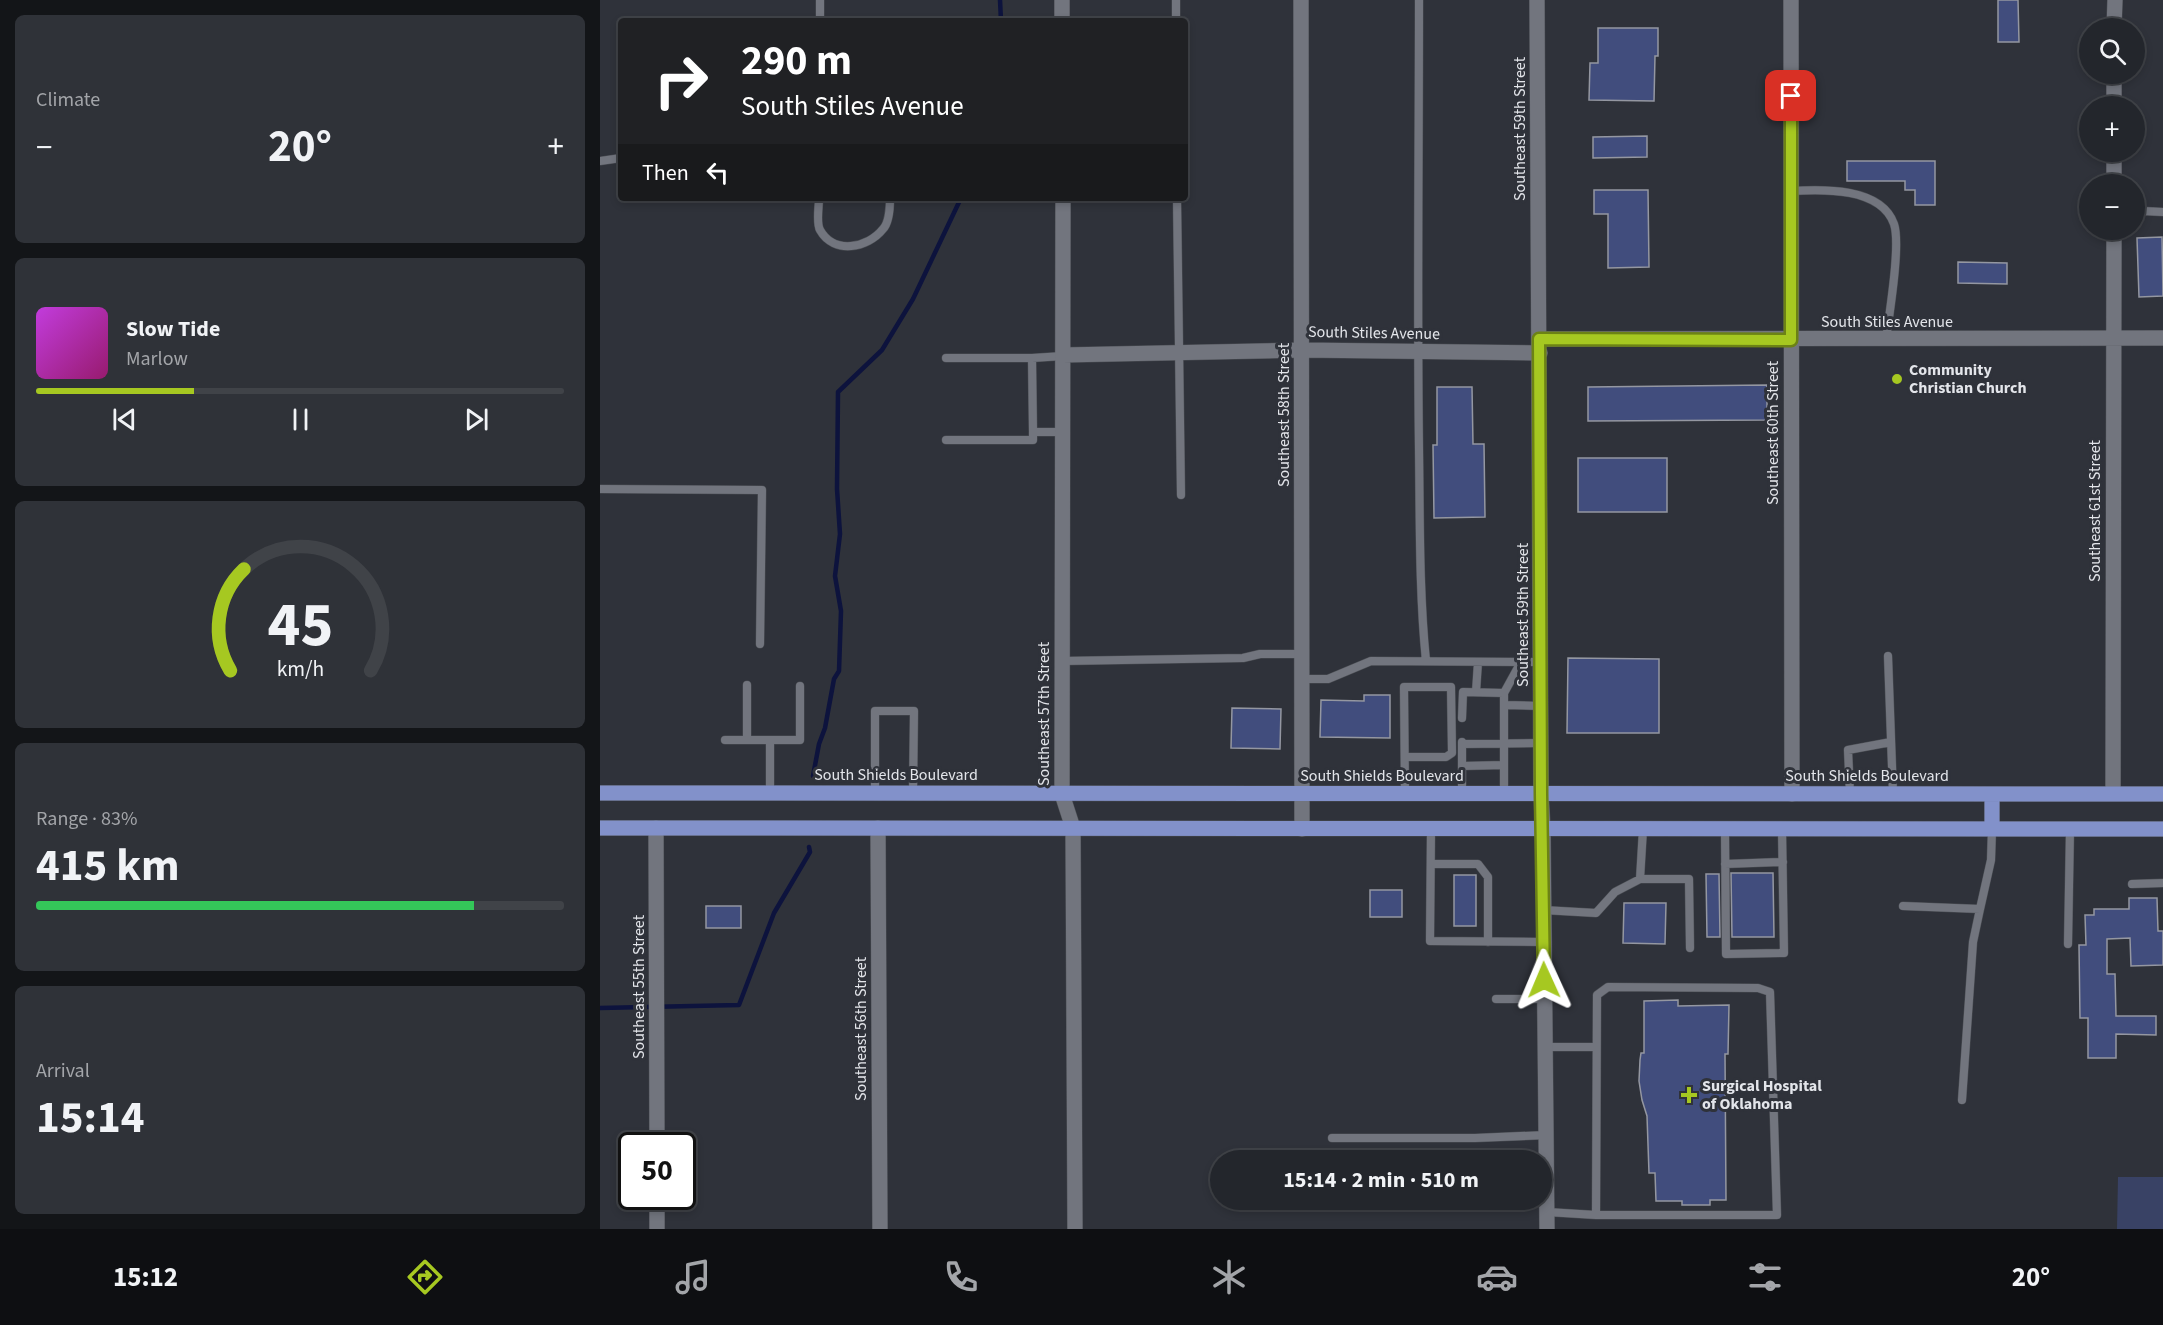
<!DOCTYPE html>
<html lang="en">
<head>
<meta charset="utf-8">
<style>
	:root { --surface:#23262c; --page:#2f3238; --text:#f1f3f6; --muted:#a3a5a9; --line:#404348; --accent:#a6c821 }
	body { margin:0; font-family:"Source Sans 3",sans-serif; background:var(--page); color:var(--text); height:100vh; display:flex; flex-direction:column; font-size:22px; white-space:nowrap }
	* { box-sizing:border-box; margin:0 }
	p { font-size:20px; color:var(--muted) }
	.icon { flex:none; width:33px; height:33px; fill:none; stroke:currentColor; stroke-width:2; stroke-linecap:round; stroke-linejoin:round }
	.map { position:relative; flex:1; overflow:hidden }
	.panel { display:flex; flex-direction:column; gap:15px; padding:15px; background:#131518; width:600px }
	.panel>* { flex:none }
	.guide { position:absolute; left:18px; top:18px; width:570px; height:183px; border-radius:6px; box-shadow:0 3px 9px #0003,0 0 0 2px var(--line); background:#202124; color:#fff; overflow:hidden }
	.buttons { position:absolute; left:1479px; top:18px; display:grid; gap:12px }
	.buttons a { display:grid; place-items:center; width:66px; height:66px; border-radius:50%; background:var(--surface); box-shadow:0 3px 9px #0003,0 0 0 2px var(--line); font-size:30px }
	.speed { position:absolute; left:18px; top:1132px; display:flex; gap:12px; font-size:30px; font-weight:700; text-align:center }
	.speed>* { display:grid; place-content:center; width:78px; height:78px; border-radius:50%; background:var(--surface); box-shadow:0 3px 9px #0003,0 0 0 2px var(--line); line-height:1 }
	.speed .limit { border:3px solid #111; border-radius:9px; background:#fff; color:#111 }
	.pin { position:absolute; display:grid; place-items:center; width:51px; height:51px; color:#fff; margin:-26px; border-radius:12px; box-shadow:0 3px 9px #0006 }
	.me { position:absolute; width:66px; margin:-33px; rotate:359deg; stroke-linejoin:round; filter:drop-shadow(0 0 4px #0008) }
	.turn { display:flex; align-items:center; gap:21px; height:126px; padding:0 24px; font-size:27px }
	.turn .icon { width:78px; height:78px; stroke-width:2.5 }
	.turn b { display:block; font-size:42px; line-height:51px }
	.then { display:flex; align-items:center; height:57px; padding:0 24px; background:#0003; gap:12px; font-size:22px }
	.big { font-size:45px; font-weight:700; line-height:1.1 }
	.panel .widget { flex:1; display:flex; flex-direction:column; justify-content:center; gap:9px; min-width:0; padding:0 21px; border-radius:9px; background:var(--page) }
	.panel .dial { align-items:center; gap:0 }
	.dial svg { height:156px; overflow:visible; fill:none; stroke:var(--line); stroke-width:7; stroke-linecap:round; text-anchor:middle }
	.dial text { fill:var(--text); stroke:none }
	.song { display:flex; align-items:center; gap:18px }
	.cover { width:72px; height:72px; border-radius:9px; background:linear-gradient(135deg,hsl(290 70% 55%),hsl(320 70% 35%)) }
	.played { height:6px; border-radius:3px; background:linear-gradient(90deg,var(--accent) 30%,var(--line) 30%) }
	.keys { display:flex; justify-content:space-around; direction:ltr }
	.heat { display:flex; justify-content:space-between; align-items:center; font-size:33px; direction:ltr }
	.charge { height:9px; border-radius:4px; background:linear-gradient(90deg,#34c759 83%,var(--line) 0) }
	.trip { position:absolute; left:610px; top:1150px; width:342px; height:60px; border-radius:30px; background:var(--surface); box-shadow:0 3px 9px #0003,0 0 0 2px var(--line); font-weight:700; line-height:60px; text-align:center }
	.tab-bar { display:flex; height:96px; justify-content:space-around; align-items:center; background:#0e0f12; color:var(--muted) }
	.tab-bar .icon { width:42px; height:42px }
	.tab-bar .selected { color:var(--accent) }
	.tab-bar b { font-size:27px; color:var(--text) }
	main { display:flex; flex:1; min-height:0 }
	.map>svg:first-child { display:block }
</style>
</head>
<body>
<main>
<section class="panel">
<div class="widget"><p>Climate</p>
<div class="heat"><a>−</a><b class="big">20°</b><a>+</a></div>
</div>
<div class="widget">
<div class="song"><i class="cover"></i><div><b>Slow Tide</b><p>Marlow</p></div></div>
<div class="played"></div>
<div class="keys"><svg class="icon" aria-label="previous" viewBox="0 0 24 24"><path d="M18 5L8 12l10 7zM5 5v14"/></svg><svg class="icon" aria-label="pause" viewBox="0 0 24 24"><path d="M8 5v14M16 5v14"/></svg><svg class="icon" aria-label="next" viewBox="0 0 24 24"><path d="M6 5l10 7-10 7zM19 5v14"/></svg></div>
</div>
<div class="widget dial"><svg viewBox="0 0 100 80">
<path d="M14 69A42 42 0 1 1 86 69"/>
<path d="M14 69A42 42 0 0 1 21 17" stroke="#a6c821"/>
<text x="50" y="56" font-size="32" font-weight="700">45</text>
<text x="50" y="72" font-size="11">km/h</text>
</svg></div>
<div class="widget"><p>Range · 83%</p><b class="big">415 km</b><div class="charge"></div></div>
<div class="widget"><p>Arrival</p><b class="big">15:14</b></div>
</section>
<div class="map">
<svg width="1563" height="1229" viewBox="0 0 1563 1229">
	<rect width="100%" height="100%" fill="#2f323a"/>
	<!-- green -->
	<path fill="#394265" d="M1518,1177H1563V1229H1517Z"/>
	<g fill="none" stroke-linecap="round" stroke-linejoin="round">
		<!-- stream -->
		<path stroke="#0d133d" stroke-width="4.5" d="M400,0L401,21
			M213,776L219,744L225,728L234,679L239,671L241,611L235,576L240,534L237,489L238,392L282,350L313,299L361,198
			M0,1008L139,1005L174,913L210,852L209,847"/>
	</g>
	<!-- building -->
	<path fill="#414d7d" stroke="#9497a1" stroke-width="1.5" d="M1398,0H1418L1419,42H1398Z
		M998,28H1058V56H1055L1054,101L989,100L990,63H998Z
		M1047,136V157L993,158V137Z
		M1247,161H1335V205H1315V190H1305V181H1247Z
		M994,190H1048L1049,267L1008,268V214H994Z
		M1562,237L1563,296L1539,297L1537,238Z
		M1358,262L1407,263V284L1358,283Z
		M1167,385V420L988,421V387Z
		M837,387H872L873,444H884L885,517L834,518L833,445H837Z
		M978,458H1067V512H978Z
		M968,658L1059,659V733H967Z
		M764,695H790V738L720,737L721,700L764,701Z
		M632,708L681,709L680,749L631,748Z
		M1131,873H1173L1174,937H1132Z
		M1106,874H1119L1120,937H1107Z
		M854,875H876V926H854Z
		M770,890H802V917H770Z
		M1529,898H1557L1558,931H1563V965L1531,966L1530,938L1507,939V974H1515L1516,1016H1556V1035L1516,1034V1058H1488V1018H1480L1479,945H1486L1485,915H1494V909H1529Z
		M1024,903H1066L1065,944L1023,943Z
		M106,906H141V928H106Z
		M1078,1000V1006L1129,1005L1128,1054H1125L1126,1200H1110V1205H1082V1201H1056L1055,1173H1049L1047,1116L1042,1100L1039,1081L1040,1060L1041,1053H1044V1001Z"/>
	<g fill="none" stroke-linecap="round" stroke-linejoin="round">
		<defs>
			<path id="service" d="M220,0V21
				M576,0V21
				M819,0C819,150 817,299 819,449C820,520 819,591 826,661
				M0,161L21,158
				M1191,191C1222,189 1281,187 1294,224C1301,245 1289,315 1286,340
				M219,198C219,207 216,223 220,230C234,255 268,248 283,229C289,223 290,206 290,198
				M577,198L581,495
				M1534,223L1543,211L1563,212
				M346,358H432L433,432V440H346
				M432,358L463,356
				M433,432H463
				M0,489L162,490L160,644
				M1288,656L1293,794
				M462,661L643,658L660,654H702
				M702,679H728L771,661L941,662
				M147,685V740
				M876,692L878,662
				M904,705L941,706
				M862,718L863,692L904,693
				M125,740H170V793
				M170,740H200V686
				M862,742V794
				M862,744L941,743
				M805,757H846L852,753L851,687H804L805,795
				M862,766L904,765
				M275,793V711H314L313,793
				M904,794V693L921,662
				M1250,794L1248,750L1291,742
				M831,829L830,941L943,942
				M1125,829L1126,954L1184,953L1182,829
				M831,864H878L888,877V942
				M1125,864L1183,862
				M1040,879H1089L1090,948
				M1532,884L1563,883
				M1303,906L1380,909L1391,860L1392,829
				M943,910L996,913L1015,892L1040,879L1043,829
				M1468,944L1470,829
				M896,999H944
				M946,1047H995
				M1362,1100L1373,942L1380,909
				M732,1138H875L947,1135
				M947,1212L996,1215H1177L1170,992L1158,988L1008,987L997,995L996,1215"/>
			<path id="minor" d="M462,0V21
				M701,0L702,829
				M1191,0L1192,794
				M1514,28L1515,0
				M1514,106V74
				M1514,184V152
				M463,198L462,794L473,828L475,1229
				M939,339L1563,338
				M463,355L702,350L940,353
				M1513,793L1514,230
				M56,828L57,1146
				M278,828L280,1229
				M57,1197V1229"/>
			<path id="secondary" d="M937,0L941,794L943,829L947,1229"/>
			<path id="primary" d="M0,793L1563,794
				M0,828L1563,829
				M1392,829V794"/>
		</defs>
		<!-- service casing -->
		<use href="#service" stroke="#4c4f55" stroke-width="9"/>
		<!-- minor casing -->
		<use href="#minor" stroke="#4c4f55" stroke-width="16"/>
		<!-- secondary casing -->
		<use href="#secondary" stroke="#4c4f55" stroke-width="16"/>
		<!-- primary casing -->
		<use href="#primary" stroke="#4c4f55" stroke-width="16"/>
		<!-- service -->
		<use href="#service" stroke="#72757e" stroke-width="8"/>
		<!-- minor -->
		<use href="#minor" stroke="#72757e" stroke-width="15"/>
		<!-- secondary -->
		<use href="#secondary" stroke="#72757e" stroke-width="15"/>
		<!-- primary -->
		<use href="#primary" stroke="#8291ca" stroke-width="15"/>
	</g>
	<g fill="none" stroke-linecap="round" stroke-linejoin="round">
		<defs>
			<path id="route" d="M944,980L941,794L939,339L1191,340V96"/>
		</defs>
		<!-- route casing -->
		<use href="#route" stroke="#6c8215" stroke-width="15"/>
		<!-- route -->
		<use href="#route" stroke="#a6c821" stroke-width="10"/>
	</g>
	<!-- markers -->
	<g fill="#a6c821" stroke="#2f323a" stroke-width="2">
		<circle cx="1297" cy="379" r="6"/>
		<path d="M1086 1086h6v6h6v6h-6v6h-6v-6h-6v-6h6z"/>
	</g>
	<g text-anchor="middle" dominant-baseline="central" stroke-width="6" stroke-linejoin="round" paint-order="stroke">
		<!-- street labels -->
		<g font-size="16" fill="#e3e5ea" stroke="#2f323a">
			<text transform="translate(920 129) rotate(-90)">Southeast 59th Street</text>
			<text x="1287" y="322">South Stiles Avenue</text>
			<text transform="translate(774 333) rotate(1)">South Stiles Avenue</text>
			<text transform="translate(684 415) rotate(-90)">Southeast 58th Street</text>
			<text transform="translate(1173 433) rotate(-90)">Southeast 60th Street</text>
			<text transform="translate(1495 511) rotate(-90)">Southeast 61st Street</text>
			<text transform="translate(923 615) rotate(-90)">Southeast 59th Street</text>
			<text transform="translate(444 714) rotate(-90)">Southeast 57th Street</text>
			<text x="296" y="775">South Shields Boulevard</text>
			<text x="782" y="776">South Shields Boulevard</text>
			<text x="1267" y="776">South Shields Boulevard</text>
			<text transform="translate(39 987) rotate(-90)">Southeast 55th Street</text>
			<text transform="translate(261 1029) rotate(-90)">Southeast 56th Street</text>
		</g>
		<!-- poi labels -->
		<g font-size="16" font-weight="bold" fill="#e3e5ea" stroke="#2f323a" text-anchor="start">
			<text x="1309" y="370">Community<tspan x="1309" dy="18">Christian Church</tspan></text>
			<text x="1102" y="1086">Surgical Hospital<tspan x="1102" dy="18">of Oklahoma</tspan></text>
		</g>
	</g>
</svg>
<div class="buttons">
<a><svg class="icon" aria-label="search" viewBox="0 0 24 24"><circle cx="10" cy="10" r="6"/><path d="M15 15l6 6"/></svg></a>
<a>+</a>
<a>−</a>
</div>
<div class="speed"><div class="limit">50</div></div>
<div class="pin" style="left:1191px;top:96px;background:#d93025"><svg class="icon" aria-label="arrive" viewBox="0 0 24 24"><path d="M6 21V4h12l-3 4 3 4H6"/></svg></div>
<svg class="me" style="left:944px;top:980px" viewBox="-20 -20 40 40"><path d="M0-17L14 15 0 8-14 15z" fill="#a6c821" stroke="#fff" stroke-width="4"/></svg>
<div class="trip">15:14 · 2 min · 510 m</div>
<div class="guide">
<div class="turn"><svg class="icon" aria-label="right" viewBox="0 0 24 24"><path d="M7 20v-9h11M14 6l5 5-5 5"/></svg><div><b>290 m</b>South Stiles Avenue</div></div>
<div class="then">Then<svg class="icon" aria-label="left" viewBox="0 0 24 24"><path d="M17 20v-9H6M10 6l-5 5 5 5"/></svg></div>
</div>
</div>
</main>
<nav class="tab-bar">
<b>15:12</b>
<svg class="icon selected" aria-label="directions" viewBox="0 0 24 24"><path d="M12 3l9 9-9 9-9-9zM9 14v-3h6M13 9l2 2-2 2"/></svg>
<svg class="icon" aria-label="music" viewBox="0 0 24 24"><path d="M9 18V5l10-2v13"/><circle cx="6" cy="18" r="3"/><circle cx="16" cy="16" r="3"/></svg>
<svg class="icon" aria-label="phone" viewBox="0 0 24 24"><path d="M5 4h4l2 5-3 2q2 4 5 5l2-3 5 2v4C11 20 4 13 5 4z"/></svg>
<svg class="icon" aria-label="climate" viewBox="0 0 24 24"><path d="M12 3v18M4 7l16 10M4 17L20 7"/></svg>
<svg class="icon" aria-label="car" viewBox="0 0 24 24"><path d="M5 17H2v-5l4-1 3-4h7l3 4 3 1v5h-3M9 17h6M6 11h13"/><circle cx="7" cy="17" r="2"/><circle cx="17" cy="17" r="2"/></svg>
<svg class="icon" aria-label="filters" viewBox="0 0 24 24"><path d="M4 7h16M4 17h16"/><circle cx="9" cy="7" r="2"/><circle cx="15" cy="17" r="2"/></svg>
<b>20°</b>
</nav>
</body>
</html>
